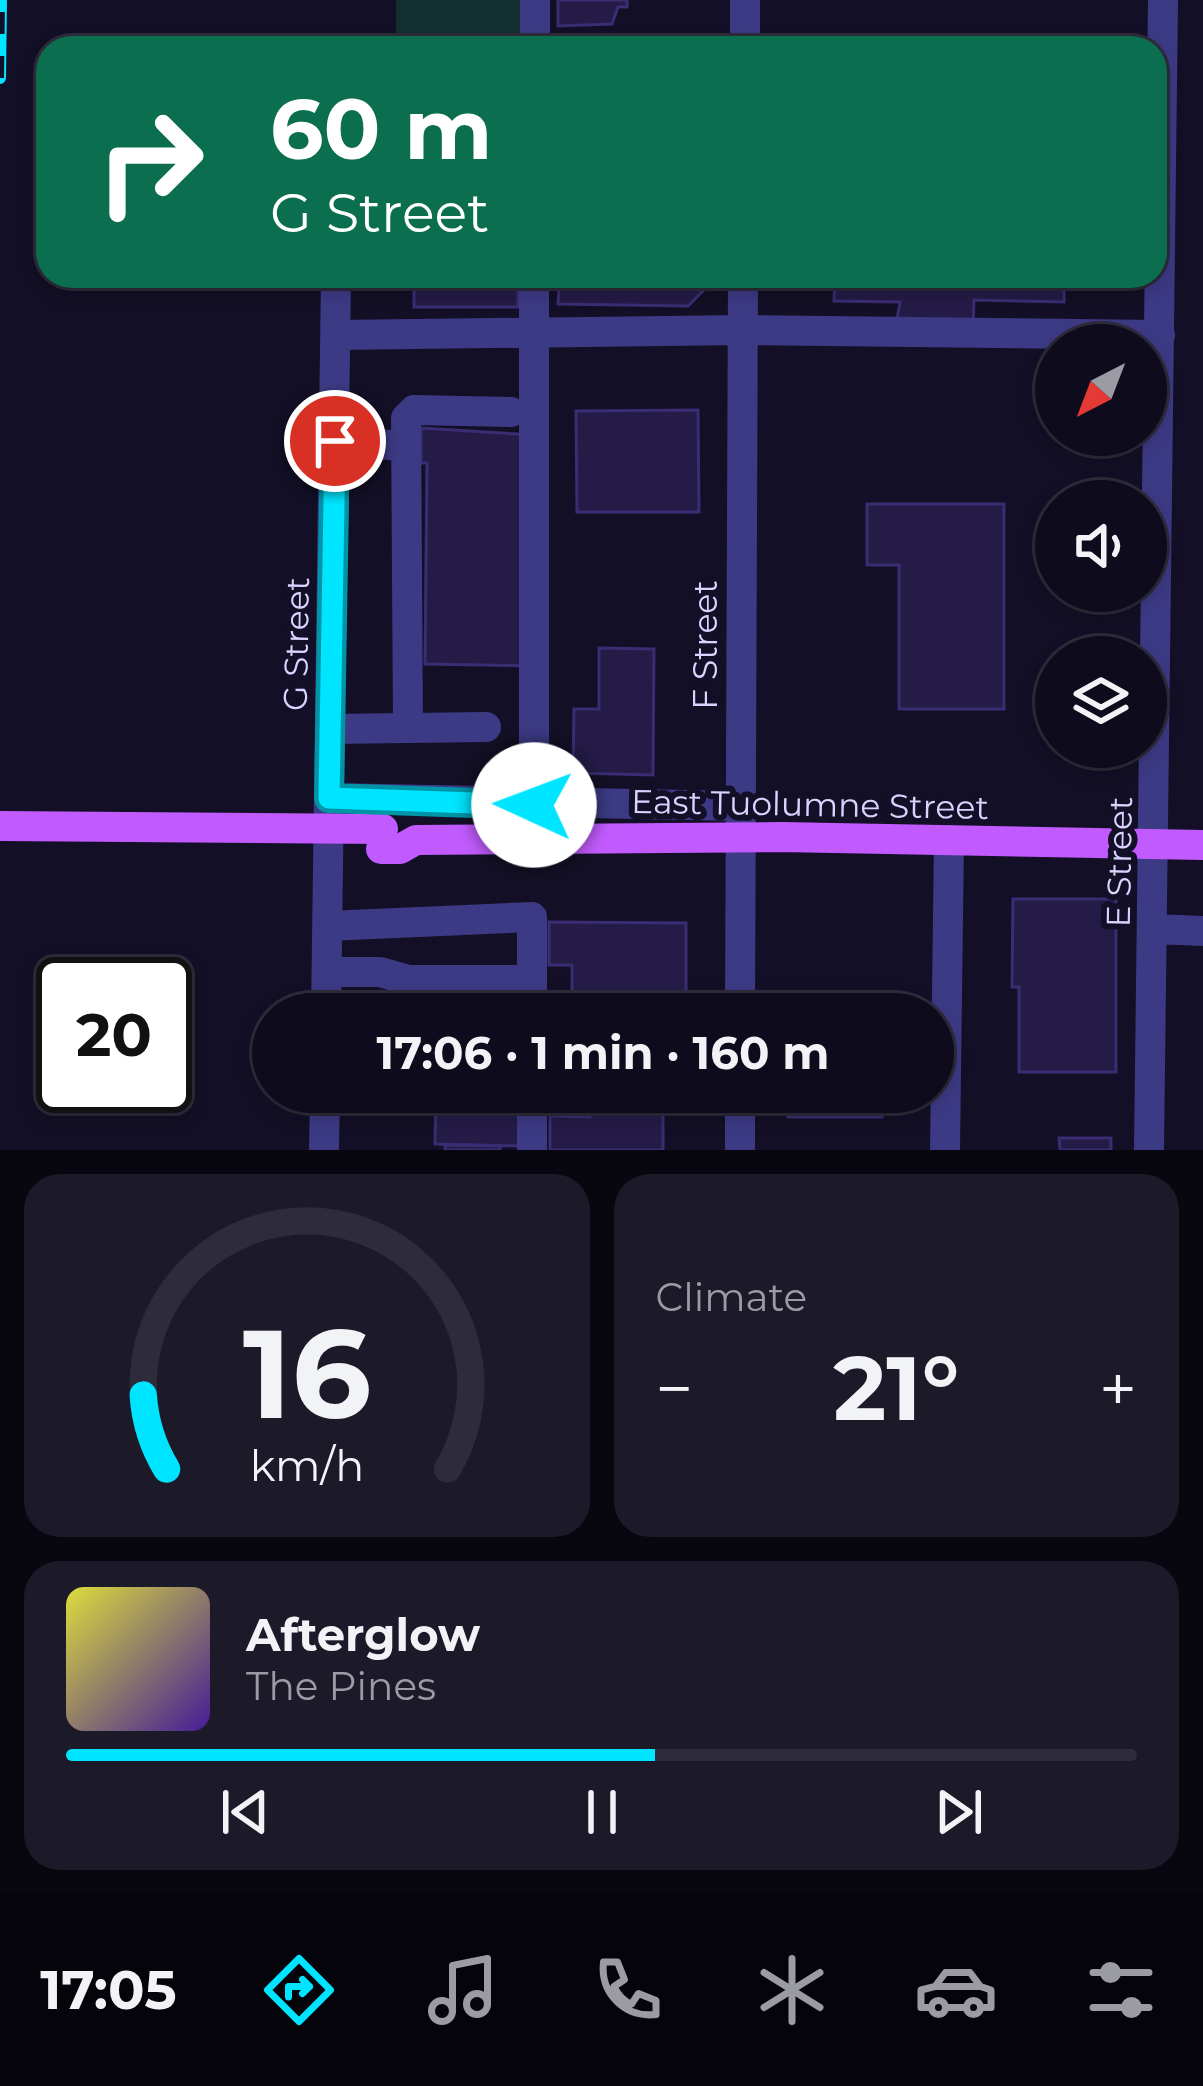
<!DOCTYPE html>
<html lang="en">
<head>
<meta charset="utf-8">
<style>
	:root { --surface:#0e0b1c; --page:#1c1929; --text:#f1f3f6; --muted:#9b9ba3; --line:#2e2b3b; --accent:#00e5ff }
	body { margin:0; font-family:Montserrat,sans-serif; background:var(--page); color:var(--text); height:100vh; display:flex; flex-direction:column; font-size:45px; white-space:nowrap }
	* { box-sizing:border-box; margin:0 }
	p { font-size:39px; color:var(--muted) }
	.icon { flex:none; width:66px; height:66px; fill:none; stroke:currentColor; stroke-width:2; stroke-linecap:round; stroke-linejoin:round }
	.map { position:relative; height:1150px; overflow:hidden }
	.details { display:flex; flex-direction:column; gap:24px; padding:24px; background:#08060f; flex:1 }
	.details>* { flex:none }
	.banner { position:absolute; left:36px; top:36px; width:1131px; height:252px; border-radius:36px; box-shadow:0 6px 18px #0003,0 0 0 3px var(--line); background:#0b6e4f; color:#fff; overflow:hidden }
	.needle { width:78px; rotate:222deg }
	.buttons { position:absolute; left:1035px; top:324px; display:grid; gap:24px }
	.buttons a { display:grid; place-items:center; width:132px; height:132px; border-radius:50%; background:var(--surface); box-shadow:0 6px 18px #0003,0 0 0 3px var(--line); font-size:60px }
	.speed { position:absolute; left:36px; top:957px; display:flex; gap:24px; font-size:60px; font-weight:700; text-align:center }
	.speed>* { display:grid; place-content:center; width:156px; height:156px; border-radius:50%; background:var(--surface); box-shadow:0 6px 18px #0003,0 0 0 3px var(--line); line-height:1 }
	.speed .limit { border:6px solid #111; border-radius:18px; background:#fff; color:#111 }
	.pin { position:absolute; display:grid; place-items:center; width:102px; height:102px; color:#fff; margin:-51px; border:6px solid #fff; border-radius:50%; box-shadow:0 3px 12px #0007 }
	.me { position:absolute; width:132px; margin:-66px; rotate:272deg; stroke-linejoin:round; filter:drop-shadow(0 0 9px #0008) }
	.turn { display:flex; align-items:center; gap:42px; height:252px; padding:0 36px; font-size:54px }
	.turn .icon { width:156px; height:156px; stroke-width:2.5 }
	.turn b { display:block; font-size:84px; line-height:102px }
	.big { font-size:90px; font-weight:700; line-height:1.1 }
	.details .widget { flex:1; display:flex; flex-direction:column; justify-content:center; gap:18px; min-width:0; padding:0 42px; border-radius:36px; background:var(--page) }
	.details .dial { align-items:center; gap:0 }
	.dial svg { height:312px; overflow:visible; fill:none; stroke:var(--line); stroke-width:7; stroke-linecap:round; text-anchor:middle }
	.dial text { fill:var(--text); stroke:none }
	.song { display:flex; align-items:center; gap:36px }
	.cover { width:144px; height:144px; border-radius:18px; background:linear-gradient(135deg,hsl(60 70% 55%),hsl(260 70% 35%)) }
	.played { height:12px; border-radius:6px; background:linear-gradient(90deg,var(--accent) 55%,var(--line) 55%) }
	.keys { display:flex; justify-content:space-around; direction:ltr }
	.heat { display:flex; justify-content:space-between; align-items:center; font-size:66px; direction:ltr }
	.details .tiles { flex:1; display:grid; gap:24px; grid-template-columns:1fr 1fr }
	.widget:last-child { grid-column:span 2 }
	.trip { position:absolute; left:252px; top:993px; width:702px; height:120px; border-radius:60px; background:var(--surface); box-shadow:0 6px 18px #0003,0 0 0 3px var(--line); font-weight:700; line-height:120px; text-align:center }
	.tab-bar { display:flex; height:192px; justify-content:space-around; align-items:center; background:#06040b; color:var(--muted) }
	.tab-bar .icon { width:84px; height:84px }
	.tab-bar .selected { color:var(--accent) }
	.tab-bar b { font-size:54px; color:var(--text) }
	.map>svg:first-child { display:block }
</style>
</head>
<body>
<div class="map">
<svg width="1203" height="1150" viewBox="0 0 1203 1150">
	<rect width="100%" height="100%" fill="#130f26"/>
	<!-- green -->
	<path fill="#12302f" d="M396,0H531V48H396Z"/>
	<!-- building -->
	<path fill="#241b47" stroke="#3b2d73" stroke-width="3" d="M558,0H627V7H618L612,24L558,26Z
		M395,276H518V307H414V288H395Z
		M549,276H705V289L688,306L558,304L559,288L549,282Z
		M835,276H1064V302L974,300L973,327L896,325L900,302L834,301Z
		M698,410L699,512H577L576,411Z
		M421,428L532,435L530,666L425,664L427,463H421Z
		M867,504H1004V709H899V565H867Z
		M599,648L654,649L653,775L573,773L574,709H599Z
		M1013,899H1116V1072H1019V987H1012Z
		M549,922L686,923V1014H572V965H549Z
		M436,1092H524V1146L435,1144Z
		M788,1092H881L882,1117H788Z
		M590,1099H663V1150H550V1116L590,1117Z
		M1059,1138H1111V1150H1060Z
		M445,1145L500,1146V1150H445Z"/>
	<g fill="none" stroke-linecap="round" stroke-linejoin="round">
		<!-- minor -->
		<path stroke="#3d3a85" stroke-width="30" d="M535,48V0
			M745,48V0
			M534,276V805
			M336,335L743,330L1160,335
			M335,441L404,446
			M408,728L406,418L414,410L511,412
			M330,729L486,727
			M329,798L740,806
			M328,926L532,917V1014
			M1154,929L1203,931
			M327,972H380L408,980H532
			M326,1014L336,276
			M740,1014L743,276
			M532,1092V1150
			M740,1092V1150
			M324,1150L325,1092
			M945,1150L949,840
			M1149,1150L1163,0"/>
		<!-- major -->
		<path stroke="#c25bff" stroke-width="30" d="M381,849H400L416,840L782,837L1203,845"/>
		<defs>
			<path id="rail" d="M0,78L1,0"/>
		</defs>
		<!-- rail casing -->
		<use href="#rail" stroke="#00e5ff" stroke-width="12"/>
		<!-- rail -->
		<use href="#rail" stroke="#130f26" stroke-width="8" stroke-dasharray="22" stroke-linecap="butt"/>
		<!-- major-bridge -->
		<path stroke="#c25bff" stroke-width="30" d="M0,826L383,829"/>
	</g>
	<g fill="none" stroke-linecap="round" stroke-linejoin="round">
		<defs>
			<path id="route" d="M335,441L329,798L534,805"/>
		</defs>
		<!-- route casing -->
		<use href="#route" stroke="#0095a6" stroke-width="30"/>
		<!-- route -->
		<use href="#route" stroke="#00e5ff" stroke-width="21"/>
	</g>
	<g text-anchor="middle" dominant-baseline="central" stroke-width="12" stroke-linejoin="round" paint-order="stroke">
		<!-- street labels -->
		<g font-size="33" fill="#d9d4ff" stroke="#130f26">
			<text transform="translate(296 644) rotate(-89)">G Street</text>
			<text transform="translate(705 645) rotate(-90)">F Street</text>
			<text transform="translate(810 804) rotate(1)">East Tuolumne Street</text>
			<text transform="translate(1119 862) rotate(-89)">E Street</text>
		</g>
	</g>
</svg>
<div class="buttons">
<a><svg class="needle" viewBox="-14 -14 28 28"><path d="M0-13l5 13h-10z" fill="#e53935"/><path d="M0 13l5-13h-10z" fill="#9b9ba3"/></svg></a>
<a><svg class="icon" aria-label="sound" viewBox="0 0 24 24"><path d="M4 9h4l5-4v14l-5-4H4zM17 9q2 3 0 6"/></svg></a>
<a><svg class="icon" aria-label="layers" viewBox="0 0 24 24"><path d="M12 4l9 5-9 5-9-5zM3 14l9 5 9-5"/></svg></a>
</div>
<div class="speed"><div class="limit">20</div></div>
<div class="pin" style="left:335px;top:441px;background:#d93025"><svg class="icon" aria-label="arrive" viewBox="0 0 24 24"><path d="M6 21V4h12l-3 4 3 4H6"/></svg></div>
<svg class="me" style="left:534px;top:805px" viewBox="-20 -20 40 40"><circle r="19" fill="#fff"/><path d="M0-13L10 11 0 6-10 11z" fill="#00e5ff"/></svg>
<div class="trip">17:06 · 1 min · 160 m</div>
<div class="banner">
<div class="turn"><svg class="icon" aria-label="right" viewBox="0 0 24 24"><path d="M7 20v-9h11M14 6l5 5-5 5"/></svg><div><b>60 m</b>G Street</div></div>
</div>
</div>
<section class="details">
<div class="tiles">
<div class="widget dial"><svg viewBox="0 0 100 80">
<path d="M14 69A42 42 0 1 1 86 69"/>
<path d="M14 69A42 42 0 0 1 8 50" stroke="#00e5ff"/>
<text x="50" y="56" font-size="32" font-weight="700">16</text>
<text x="50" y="72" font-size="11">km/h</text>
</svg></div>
<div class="widget"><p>Climate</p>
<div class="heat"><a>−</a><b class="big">21°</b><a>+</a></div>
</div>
<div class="widget">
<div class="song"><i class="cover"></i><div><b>Afterglow</b><p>The Pines</p></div></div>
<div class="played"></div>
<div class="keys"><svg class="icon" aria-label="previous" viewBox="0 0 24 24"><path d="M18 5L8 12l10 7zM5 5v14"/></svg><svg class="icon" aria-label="pause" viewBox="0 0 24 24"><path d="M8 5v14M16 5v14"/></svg><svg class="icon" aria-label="next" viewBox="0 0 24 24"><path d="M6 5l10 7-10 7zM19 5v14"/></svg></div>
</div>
</div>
</section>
<nav class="tab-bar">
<b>17:05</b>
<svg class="icon selected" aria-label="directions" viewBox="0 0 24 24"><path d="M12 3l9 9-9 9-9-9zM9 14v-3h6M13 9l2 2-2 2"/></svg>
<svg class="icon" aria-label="music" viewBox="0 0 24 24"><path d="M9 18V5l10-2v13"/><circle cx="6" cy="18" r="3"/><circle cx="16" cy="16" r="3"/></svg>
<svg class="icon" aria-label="phone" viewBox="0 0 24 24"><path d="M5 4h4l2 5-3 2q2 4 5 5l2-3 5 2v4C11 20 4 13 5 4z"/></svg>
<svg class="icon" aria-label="climate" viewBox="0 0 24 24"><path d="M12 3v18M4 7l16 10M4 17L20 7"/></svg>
<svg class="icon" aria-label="car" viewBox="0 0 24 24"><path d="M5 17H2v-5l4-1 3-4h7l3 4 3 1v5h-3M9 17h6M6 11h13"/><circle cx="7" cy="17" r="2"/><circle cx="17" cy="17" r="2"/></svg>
<svg class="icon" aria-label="filters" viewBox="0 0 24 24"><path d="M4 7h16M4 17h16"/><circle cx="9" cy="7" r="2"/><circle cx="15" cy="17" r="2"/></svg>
</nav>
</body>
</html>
